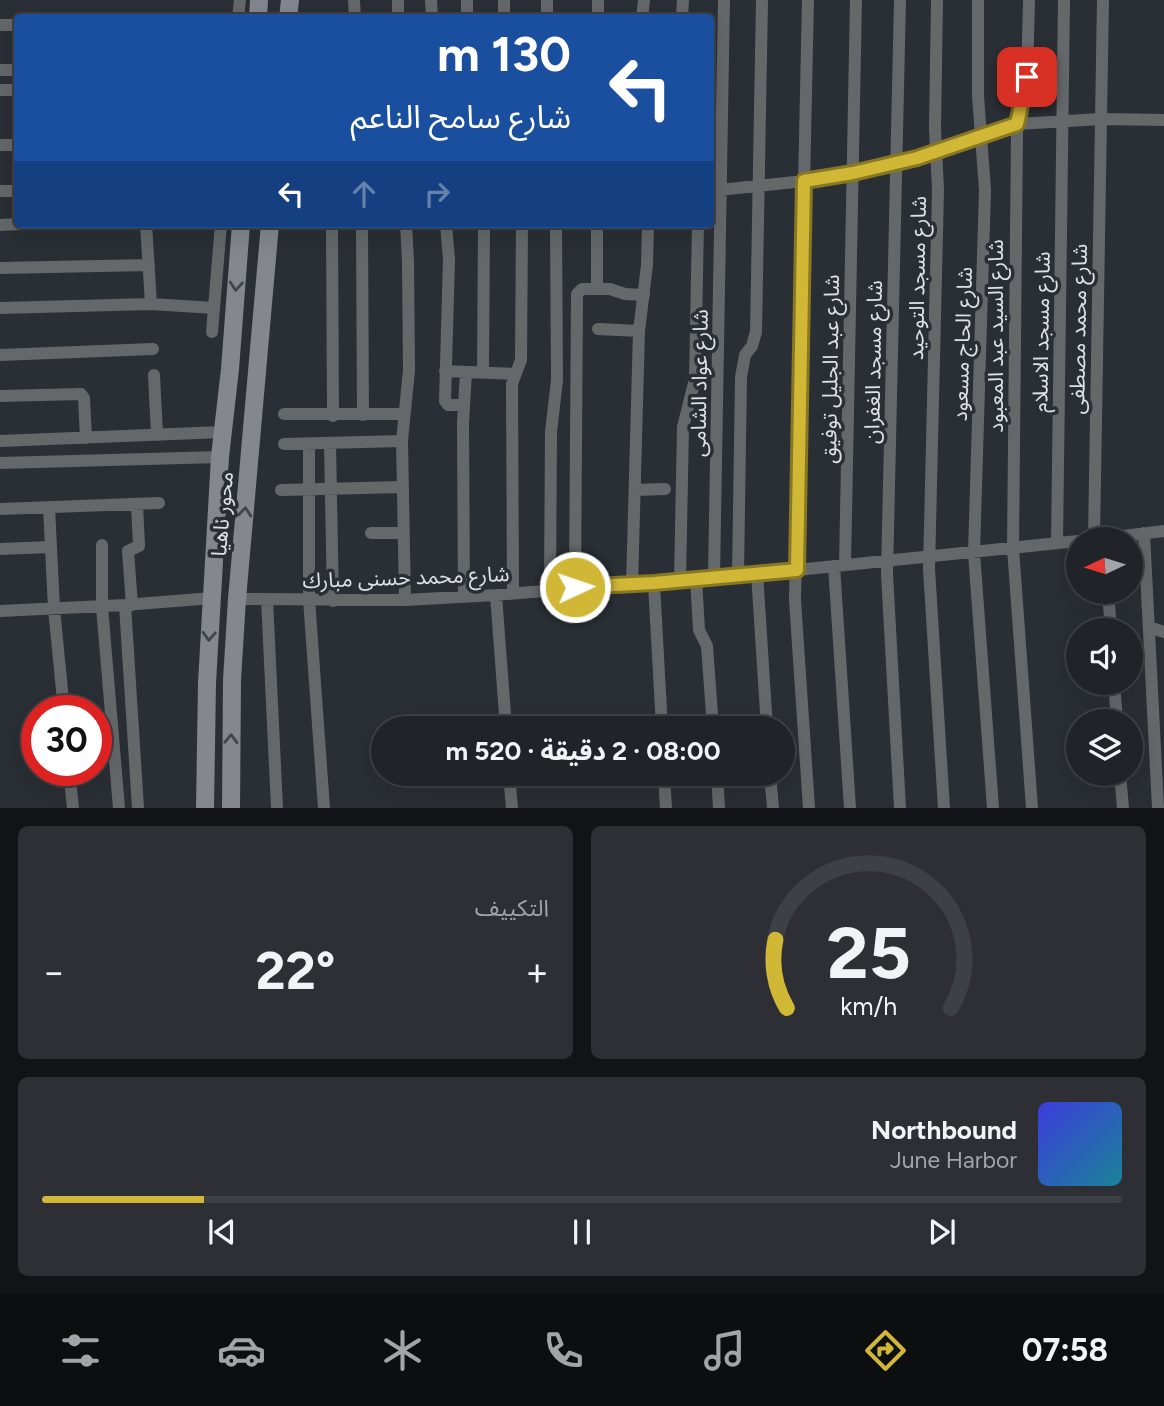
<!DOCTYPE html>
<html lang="ar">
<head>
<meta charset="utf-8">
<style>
	:root { --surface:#202328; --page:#2d2f34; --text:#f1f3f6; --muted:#a2a4a8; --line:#3d4045; --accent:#d1b736 }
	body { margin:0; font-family:Figtree,"Noto Sans Arabic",sans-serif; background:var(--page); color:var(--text); direction:rtl; height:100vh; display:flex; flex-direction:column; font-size:26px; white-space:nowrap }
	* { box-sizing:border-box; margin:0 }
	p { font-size:23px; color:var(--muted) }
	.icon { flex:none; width:38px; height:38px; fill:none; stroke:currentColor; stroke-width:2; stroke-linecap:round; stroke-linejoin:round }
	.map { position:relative; height:808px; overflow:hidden; direction:ltr }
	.panel { display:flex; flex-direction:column; gap:18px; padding:18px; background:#121316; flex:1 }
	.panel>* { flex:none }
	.hud { position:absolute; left:14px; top:14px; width:700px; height:214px; border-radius:7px; box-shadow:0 7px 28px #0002,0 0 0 2px var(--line); direction:rtl; background:#1a4fa0; color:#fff; overflow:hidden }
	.needle { width:46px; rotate:266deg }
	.controls { position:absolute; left:1066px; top:527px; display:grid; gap:14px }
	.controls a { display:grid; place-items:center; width:77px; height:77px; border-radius:50%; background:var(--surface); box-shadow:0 7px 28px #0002,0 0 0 2px var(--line); font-size:35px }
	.speed { position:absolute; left:21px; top:695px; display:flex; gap:14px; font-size:35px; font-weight:700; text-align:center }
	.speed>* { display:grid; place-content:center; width:91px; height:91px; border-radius:50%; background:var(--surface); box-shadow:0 7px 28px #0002,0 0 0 2px var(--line); line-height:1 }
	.speed .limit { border:10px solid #d22; background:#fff; color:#111 }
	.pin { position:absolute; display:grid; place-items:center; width:60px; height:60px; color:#fff; margin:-30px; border-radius:14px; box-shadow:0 4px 10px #0006 }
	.me { position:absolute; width:77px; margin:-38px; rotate:87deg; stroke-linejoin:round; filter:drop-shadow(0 0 5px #0008) }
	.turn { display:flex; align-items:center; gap:24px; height:147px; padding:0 28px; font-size:32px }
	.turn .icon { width:91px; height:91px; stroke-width:2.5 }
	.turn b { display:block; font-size:49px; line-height:60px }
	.lanes { display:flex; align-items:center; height:66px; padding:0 28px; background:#0003; justify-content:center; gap:35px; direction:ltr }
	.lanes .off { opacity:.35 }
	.big { font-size:52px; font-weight:700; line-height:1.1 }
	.panel .tile { flex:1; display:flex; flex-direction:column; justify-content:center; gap:10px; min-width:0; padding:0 24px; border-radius:10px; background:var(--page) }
	.panel .dial { align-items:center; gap:0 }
	.dial svg { height:182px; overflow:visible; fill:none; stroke:var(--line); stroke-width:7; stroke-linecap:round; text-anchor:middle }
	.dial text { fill:var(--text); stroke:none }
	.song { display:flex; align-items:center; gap:21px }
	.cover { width:84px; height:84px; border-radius:10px; background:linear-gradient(135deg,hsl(240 70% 55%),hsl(190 70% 35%)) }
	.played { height:7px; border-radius:4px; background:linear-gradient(90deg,var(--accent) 15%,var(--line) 15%) }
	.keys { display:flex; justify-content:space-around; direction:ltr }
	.heat { display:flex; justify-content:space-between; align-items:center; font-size:38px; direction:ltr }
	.panel .tiles { flex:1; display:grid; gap:18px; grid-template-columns:1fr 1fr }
	.tile:last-child { grid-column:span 2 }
	.trip { position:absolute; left:371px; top:716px; width:424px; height:70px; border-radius:35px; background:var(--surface); box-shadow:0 7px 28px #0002,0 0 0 2px var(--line); font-weight:700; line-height:70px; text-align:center; direction:rtl }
	.tab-bar { display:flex; height:112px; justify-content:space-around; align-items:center; background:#0d0e10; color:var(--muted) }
	.tab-bar .icon { width:49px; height:49px }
	.tab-bar .current { color:var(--accent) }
	.tab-bar b { font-size:32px; color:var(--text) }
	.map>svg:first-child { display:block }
</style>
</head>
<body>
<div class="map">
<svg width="1164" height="808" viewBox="0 0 1164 808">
	<rect width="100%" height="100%" fill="#2a2f35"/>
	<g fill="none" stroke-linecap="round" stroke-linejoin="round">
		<!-- street -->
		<path stroke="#65686b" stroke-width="12" d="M354,0L355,18
			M398,0V18
			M431,0L432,18
			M547,0V18
			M808,0L795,600L809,808
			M900,0L887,574L900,808
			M937,0L935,129L938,190L929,569L944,808
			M978,0V96L985,190L974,553L993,808
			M1029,0L1027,77L1017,132L1013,548L1032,808
			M238,18L240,0
			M467,18V0
			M504,18V0
			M598,18V0
			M642,18L644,0
			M682,18L683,0
			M0,25H18
			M0,70H18
			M0,90H18
			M0,145H18
			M0,191H18
			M710,191L804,181L853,173L937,153L1017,124L1101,119L1164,120
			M146,224L151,304
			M332,224L333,416
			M362,224L363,415
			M446,224L449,259L445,401L448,405H464
			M0,225L20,224
			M0,268L149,265
			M597,289V224
			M0,308L151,304L214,308
			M598,329L639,331
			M212,332L221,224
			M0,355L153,349
			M445,371L515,374
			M483,373L484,224
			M154,375L157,435
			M0,396L81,394L84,398L86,438
			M284,414H403
			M0,441L222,432
			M330,443L333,601
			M284,444L402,441
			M309,444V599L324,808
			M0,463L220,457
			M281,490L403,487
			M635,490L665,489
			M49,507L54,609L64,710
			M0,509L159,503
			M371,533H404
			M1144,533L1158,808
			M1094,539L1103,0
			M1099,539L1164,531
			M1057,543L1064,0
			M102,545V607L119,808
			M0,549L51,547
			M845,565L856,0
			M834,566L850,808
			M757,573L767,728
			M738,575L741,377L745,355L752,346L756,332L762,0
			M714,577L724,0
			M696,579L699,630L707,646L713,728
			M680,581L683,427L695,379L698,224
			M654,584L662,728
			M632,585L639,331L647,265L648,224
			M575,588L577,294L582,289H610L625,294L644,295
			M550,590L551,432L557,380L556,224
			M1108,592L1111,630
			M513,593L512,384L521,360L522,224
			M496,595L506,728
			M464,597L463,423L466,372
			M237,599L405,600L496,595L797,570L1078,541
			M267,599L277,808
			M405,600L402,441L409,370L408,262L406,224
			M125,605L138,808
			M132,605L128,551L139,546L137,504
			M0,611L125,605L212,598
			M1149,627L1164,632
			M1114,682L1117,721
			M69,770L73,808
			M509,774L512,808
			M664,774L666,808
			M717,774L719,808
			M770,774L773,808
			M1120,774L1123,808"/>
		<!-- secondary -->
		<path stroke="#84878d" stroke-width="18" d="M258,18L259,0
			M288,18L290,0
			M205,808L207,683L220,457L230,369L241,224
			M231,808L232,680L237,599L270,224"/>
	</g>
	<!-- one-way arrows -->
	<defs><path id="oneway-chevron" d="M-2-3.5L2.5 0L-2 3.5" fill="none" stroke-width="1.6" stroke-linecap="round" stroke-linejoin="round" transform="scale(1.75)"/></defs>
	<g stroke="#40454b">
		<use href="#oneway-chevron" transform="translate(236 286) rotate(95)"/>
		<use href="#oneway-chevron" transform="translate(245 512) rotate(-85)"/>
		<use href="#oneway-chevron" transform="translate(209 636) rotate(93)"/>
		<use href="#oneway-chevron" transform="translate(231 739) rotate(-88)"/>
	</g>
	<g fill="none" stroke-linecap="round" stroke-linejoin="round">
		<defs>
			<path id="route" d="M575,587L654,583L797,570L804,181L853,173L917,158L1017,124L1027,77"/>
		</defs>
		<!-- route casing -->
		<use href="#route" stroke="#887723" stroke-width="18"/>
		<!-- route -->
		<use href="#route" stroke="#d1b736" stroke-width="12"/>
	</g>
	<g text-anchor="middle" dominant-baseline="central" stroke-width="7" stroke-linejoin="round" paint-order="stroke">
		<!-- street labels -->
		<g font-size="21" fill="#dee1e5" stroke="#2a2f35">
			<text transform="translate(917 278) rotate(-89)">شارع مسجد التوحيد</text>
			<text transform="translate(1078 329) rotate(-89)">شارع محمد مصطفى</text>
			<text transform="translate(1041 332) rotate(-89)">شارع مسجد الاسلام</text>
			<text transform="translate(995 336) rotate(-90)">شارع السيد عبد المعبود</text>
			<text transform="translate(962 344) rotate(-88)">شارع الحاج مسعود</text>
			<text transform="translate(873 362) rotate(-89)">شارع مسجد الغفران</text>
			<text transform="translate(830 369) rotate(-89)">شارع عبد الجليل توفيق</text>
			<text transform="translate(699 383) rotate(-89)">شارع عواد الشامى</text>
			<text transform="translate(222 514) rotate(-85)">محور ناهيا</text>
			<text transform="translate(406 577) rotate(-2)">شارع محمد حسنى مبارك</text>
		</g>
	</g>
</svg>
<div class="controls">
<a><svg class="needle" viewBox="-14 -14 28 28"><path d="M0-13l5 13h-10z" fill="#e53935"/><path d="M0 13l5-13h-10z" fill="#a2a4a8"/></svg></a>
<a><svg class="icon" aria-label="sound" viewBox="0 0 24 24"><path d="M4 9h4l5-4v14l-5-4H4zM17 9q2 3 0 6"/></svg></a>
<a><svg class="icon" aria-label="layers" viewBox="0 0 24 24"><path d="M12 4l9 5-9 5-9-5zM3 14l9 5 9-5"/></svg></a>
</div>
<div class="speed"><div class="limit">30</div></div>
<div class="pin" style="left:1027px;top:77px;background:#d93025"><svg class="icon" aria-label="arrive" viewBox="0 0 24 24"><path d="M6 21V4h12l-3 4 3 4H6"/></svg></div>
<svg class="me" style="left:575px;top:587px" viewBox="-20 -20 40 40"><circle r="17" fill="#d1b736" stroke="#fff" stroke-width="3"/><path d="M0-11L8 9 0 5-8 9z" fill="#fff"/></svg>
<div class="trip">08:00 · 2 دقيقة · 520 m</div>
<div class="hud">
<div class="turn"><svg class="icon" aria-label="left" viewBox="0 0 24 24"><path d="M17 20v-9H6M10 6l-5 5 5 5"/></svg><div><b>130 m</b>شارع سامح الناعم</div></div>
<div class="lanes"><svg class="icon" aria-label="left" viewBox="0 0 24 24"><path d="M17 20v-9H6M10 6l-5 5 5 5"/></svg><svg class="icon off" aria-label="ahead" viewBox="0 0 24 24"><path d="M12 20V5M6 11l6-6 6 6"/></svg><svg class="icon off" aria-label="right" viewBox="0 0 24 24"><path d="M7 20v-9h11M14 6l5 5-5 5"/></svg></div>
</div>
</div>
<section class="panel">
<div class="tiles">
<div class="tile dial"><svg viewBox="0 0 100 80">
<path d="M14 69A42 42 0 1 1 86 69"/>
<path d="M14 69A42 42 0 0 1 9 39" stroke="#d1b736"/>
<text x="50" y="56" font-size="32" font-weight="700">25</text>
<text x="50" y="72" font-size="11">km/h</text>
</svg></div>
<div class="tile"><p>التكييف</p>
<div class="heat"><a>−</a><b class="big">22°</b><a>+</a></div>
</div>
<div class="tile">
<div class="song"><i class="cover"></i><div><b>Northbound</b><p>June Harbor</p></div></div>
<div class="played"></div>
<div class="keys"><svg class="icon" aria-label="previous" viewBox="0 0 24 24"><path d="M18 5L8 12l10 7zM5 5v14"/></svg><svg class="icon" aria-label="pause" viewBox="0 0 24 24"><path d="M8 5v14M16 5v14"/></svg><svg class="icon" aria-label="next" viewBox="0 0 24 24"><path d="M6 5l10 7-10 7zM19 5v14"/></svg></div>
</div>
</div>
</section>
<nav class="tab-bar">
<b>07:58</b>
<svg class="icon current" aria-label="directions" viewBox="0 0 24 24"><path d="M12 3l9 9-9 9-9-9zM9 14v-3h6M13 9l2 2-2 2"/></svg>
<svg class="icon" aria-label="music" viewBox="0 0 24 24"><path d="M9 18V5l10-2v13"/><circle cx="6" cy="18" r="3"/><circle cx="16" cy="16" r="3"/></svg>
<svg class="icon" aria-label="phone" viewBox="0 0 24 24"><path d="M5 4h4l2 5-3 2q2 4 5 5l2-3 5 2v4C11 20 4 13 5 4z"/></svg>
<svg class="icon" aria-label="climate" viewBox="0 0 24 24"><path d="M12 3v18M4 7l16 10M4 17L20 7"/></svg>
<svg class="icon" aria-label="car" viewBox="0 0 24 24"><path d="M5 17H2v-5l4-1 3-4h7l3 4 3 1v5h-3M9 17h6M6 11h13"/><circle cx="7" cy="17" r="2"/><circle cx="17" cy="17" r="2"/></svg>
<svg class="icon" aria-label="filters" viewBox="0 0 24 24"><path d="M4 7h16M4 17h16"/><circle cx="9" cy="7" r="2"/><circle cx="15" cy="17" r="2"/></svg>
</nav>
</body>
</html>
